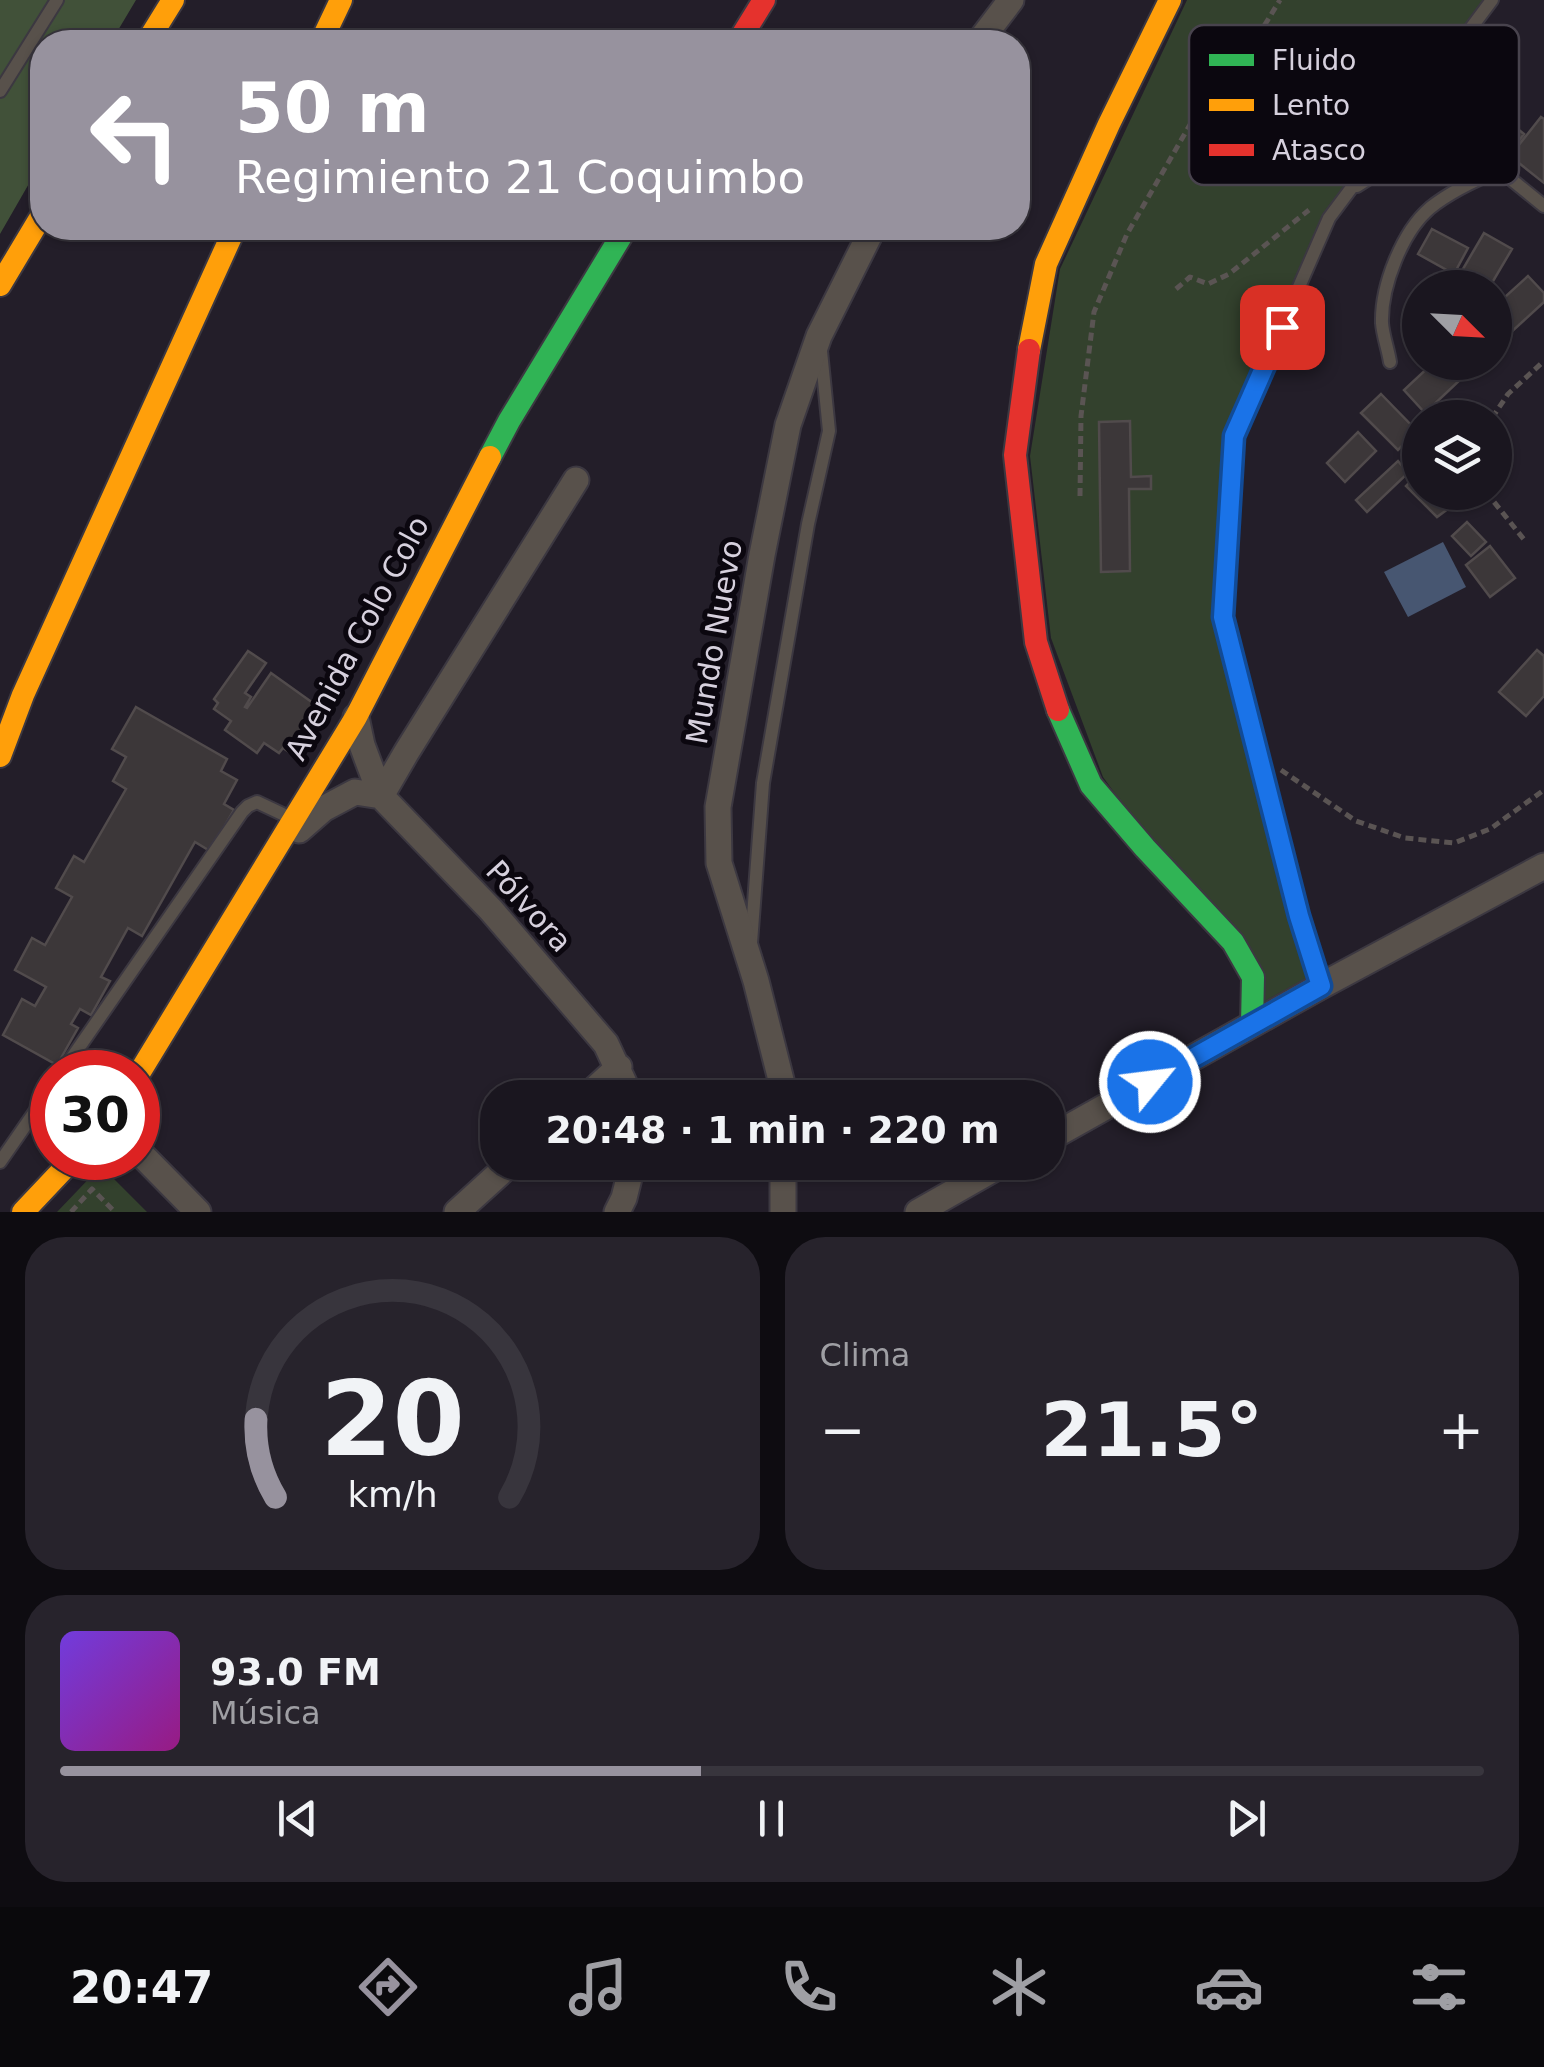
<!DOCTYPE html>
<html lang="es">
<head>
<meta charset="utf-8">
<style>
	:root { --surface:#1a161f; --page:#27232c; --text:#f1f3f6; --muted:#9f9fa4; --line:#38353d; --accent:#97929e }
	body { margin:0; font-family:"DejaVu Sans",sans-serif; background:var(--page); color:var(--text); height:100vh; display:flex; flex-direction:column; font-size:38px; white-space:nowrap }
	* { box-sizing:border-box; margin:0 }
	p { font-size:32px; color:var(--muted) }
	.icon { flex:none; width:55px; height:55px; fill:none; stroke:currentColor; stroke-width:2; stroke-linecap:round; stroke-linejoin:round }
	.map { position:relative; height:1212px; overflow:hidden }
	.details { display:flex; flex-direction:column; gap:25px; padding:25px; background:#0e0c11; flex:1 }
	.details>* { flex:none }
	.hud { position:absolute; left:30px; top:30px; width:1000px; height:210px; border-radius:40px; box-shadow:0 2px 8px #0004,0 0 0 2px var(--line); background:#97929e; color:#fff; overflow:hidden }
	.needle { width:65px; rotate:114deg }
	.controls { position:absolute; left:1402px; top:270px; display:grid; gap:20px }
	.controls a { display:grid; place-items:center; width:110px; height:110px; border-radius:50%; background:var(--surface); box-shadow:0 2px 8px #0004,0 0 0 2px var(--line); font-size:50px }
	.speed { position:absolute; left:30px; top:1050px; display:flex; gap:20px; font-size:50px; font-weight:700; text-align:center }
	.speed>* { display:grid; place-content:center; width:130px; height:130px; border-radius:50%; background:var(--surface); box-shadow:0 2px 8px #0004,0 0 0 2px var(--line); line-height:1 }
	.speed .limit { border:15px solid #d22; background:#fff; color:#111 }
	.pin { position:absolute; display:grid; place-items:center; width:85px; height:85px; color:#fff; margin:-42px; border-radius:20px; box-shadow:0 5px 15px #0006 }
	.me { position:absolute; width:110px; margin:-55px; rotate:61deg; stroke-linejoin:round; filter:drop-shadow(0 0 8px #0008) }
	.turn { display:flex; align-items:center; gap:35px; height:210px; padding:0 40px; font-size:45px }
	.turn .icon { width:130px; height:130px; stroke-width:2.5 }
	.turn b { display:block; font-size:70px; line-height:85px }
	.big { font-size:75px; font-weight:700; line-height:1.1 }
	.details .widget { flex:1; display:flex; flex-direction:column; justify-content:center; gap:15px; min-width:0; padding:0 35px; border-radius:40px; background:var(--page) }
	.details .dial { align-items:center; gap:0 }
	.dial svg { height:260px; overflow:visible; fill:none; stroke:var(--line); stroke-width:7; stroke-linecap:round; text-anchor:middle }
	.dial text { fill:var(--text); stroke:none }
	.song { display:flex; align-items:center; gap:30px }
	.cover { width:120px; height:120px; border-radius:15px; background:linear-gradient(135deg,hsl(260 70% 55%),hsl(310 70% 35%)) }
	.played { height:10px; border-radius:5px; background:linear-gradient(90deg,var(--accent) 45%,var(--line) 45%) }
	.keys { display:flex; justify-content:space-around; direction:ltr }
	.heat { display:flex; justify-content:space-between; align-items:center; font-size:55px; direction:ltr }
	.details .tiles { flex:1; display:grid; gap:25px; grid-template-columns:1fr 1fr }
	.widget:last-child { grid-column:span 2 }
	.trip { position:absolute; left:480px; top:1080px; width:585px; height:100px; border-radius:40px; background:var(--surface); box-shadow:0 2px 8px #0004,0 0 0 2px var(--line); font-weight:700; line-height:100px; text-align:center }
	.dock { display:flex; height:160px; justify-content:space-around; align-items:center; background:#0a090c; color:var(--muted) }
	.dock .icon { width:70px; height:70px }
	.dock .selected { color:var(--accent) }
	.dock b { font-size:45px; color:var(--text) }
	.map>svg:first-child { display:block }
</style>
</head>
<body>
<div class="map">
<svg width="1544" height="1212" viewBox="0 0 1544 1212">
	<rect width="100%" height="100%" fill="#231e29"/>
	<!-- green -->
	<path fill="#33412d" d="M1187,0H1492L1329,218L1234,436L1223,617L1316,973L1265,1001L1103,777L1051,638L1030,456L1060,269Z
		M101,1166L147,1212H57Z"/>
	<!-- forest -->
	<path fill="#415139" d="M0,0H136L111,42H42V161L0,234Z"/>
	<!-- water -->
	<path fill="#475671" d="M1443,542L1466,587L1408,617L1384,572Z"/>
	<!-- building -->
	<path fill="#3c3739" stroke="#514b4c" stroke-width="2.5" d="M1495,111L1524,134L1507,156L1478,133Z
		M1541,117L1544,119V183L1510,156Z
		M1432,229L1468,248L1454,274L1418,254Z
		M1484,233L1512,249L1489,288H1483L1460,274Z
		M1528,276L1544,293V302L1495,347V306Z
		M1434,362H1479L1425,413L1404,390Z
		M1381,394L1417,431L1398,450L1361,413Z
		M1130,421L1131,477L1151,476V489H1129L1130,571L1101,572L1099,422Z
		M1358,432L1376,451L1345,482L1327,463Z
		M1398,461L1408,473L1367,512L1356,500Z
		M1419,473L1420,492H1439L1452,506L1437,517L1406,486Z
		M1467,522L1486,542L1471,556L1452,536Z
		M1490,546L1515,578L1490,597L1466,565Z
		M1537,650L1544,656V696L1526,716L1499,692Z
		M248,651L266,663L245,693L251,697L245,707L247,708L271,673L320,708L310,721L316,725L295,756L283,748L279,753L264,743L257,753L225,730L231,721L214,709L218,703L214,699Z
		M136,707L227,759L221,771L237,780L224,804L234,810L210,851L195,842L142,936L128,928L101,977L110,981L91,1015L80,1009L71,1024L78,1028L57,1065L3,1035L22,999L35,1006L46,987L15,970L32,938L45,945L72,897L56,888L74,856L84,862L126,789L113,781L126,757L112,749Z"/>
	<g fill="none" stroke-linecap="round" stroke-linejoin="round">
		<defs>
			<path id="lane" d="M0,91L57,0
				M1423,93L1425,111L1432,119L1490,162
				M1357,186L1393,163L1448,155L1496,167L1544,206
				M1390,362C1388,349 1383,336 1382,323C1381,286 1402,232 1430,208C1451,191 1475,180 1500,170
				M751,943L763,783L808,524L829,431L821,351
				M1321,986L1299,916L1223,617L1234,436L1329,218L1492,0
				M62,1072L242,812L248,806L257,802L293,819
				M0,1162L52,1087"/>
			<path id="street" d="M979,42L1011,0
				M356,717L362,745L381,796L491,910L606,1044L631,1098
				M299,830L323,809L355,792L381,796L406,753L576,480
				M585,1098L619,1067
				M782,1098V1084L756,981L719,863L718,807L762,555L788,425L819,336L873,228
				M1048,1139L1321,986L1544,866
				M138,1151L198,1212
				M783,1162V1212
				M457,1212L512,1162
				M617,1212L624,1198L633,1162
				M918,1212L1006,1162"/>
			<path id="fast" d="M490,457L509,421L626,228
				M1058,710L1091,785L1145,848L1233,942L1253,977L1252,1024"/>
			<path id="slow" d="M147,42L173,0
				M321,42L341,0
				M0,285L42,215
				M1029,350L1046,264L1109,124L1170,0
				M0,756L23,695L235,228
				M138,1075L356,717L490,457
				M23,1212L74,1158"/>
			<path id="jam" d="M738,42L764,0
				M1029,350L1015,455L1036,642L1058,710"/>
		</defs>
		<!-- lane casing -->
		<use href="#lane" stroke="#3c3841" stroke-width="16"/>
		<!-- street casing -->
		<use href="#street" stroke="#3c3841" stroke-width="29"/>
		<!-- fast casing -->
		<use href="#fast" stroke="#3c3841" stroke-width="26"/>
		<!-- slow casing -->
		<use href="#slow" stroke="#3c3841" stroke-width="26"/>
		<!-- jam casing -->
		<use href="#jam" stroke="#3c3841" stroke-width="26"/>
		<!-- path -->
		<path stroke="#5a5453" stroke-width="5" stroke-dasharray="8 5" stroke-linecap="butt" d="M1176,289L1190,277L1208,284L1229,274L1309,210
			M1492,418L1508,394L1544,361
			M1486,492L1526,542
			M1080,496L1081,416L1094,312L1127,234L1195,116L1261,31L1280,0
			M1281,770L1356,821L1405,838L1454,843L1490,829L1544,790
			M71,1212L92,1189L115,1212"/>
		<!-- lane -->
		<use href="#lane" stroke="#58514b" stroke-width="12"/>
		<!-- street -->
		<use href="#street" stroke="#58514b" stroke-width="25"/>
		<!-- fast -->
		<use href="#fast" stroke="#30b455" stroke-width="22"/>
		<!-- slow -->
		<use href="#slow" stroke="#ff9f0a" stroke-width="22"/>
		<!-- jam -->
		<use href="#jam" stroke="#e5322d" stroke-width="22"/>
	</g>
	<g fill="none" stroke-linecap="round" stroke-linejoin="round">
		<defs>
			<path id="route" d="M1150,1082L1321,986L1299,916L1223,617L1234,436L1282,327"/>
		</defs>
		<!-- route casing -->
		<use href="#route" stroke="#114b97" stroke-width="25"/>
		<!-- route -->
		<use href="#route" stroke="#1a73e8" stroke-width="18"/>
	</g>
	<g text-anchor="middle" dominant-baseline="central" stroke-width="10" stroke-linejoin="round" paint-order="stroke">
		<!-- street labels -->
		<g font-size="30" fill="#d6d0dd" stroke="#0b070f">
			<text transform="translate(357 638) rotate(-62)">Avenida Colo Colo</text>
			<text transform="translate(714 642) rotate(-80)">Mundo Nuevo</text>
			<text transform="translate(529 906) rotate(48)">Pólvora</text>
		</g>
	</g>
	<!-- legend -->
	<rect x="1189" y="25" width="330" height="160" rx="15" fill="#0b070f" stroke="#48434d" stroke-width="2.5"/>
	<rect x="1209" y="54" width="45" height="12" fill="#30b455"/>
	<rect x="1209" y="99" width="45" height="12" fill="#ff9f0a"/>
	<rect x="1209" y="144" width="45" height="12" fill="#e5322d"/>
	<g font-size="28" fill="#d6d0dd">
		<text x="1272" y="70">Fluido</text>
		<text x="1272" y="115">Lento</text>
		<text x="1272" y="160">Atasco</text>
	</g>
</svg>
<div class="controls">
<a><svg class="needle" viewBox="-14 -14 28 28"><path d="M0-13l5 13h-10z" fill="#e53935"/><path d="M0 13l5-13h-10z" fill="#9f9fa4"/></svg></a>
<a><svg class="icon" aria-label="layers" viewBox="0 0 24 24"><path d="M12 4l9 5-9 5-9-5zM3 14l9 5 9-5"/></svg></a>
</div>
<div class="speed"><div class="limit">30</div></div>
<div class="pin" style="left:1282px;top:327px;background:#d93025"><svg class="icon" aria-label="arrive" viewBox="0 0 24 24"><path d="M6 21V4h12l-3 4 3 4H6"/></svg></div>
<svg class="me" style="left:1150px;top:1082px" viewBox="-20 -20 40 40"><circle r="17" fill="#1a73e8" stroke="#fff" stroke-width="3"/><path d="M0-11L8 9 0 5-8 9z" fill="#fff"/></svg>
<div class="trip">20:48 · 1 min · 220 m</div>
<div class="hud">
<div class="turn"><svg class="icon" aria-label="left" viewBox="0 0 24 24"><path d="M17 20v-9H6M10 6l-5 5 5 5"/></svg><div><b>50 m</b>Regimiento 21 Coquimbo</div></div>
</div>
</div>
<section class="details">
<div class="tiles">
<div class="widget dial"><svg viewBox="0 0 100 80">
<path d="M14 69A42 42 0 1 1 86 69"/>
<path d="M14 69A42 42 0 0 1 8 45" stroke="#97929e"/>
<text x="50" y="56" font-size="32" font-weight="700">20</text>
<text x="50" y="72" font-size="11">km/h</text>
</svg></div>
<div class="widget"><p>Clima</p>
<div class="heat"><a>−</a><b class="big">21.5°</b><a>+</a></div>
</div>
<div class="widget">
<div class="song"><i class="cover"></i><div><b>93.0 FM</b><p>Música</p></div></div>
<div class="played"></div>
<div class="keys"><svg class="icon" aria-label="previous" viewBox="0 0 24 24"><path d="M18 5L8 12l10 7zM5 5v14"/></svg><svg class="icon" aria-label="pause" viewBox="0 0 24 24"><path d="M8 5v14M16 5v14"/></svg><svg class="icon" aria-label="next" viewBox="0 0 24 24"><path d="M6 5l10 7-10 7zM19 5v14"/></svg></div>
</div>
</div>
</section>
<nav class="dock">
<b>20:47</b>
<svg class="icon selected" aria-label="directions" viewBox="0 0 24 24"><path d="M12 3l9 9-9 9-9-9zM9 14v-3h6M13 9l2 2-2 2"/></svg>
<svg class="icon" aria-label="music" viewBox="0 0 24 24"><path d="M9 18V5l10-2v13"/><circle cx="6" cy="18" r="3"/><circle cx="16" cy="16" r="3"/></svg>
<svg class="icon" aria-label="phone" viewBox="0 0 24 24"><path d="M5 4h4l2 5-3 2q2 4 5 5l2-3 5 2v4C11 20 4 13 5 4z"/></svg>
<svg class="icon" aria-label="climate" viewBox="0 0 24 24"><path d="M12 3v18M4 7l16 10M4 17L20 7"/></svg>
<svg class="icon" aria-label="car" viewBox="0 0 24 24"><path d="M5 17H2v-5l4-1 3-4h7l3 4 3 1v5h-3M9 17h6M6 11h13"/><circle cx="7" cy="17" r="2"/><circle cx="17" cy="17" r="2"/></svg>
<svg class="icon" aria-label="filters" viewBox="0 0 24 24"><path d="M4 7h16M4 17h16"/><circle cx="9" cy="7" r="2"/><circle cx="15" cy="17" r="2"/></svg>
</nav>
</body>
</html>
